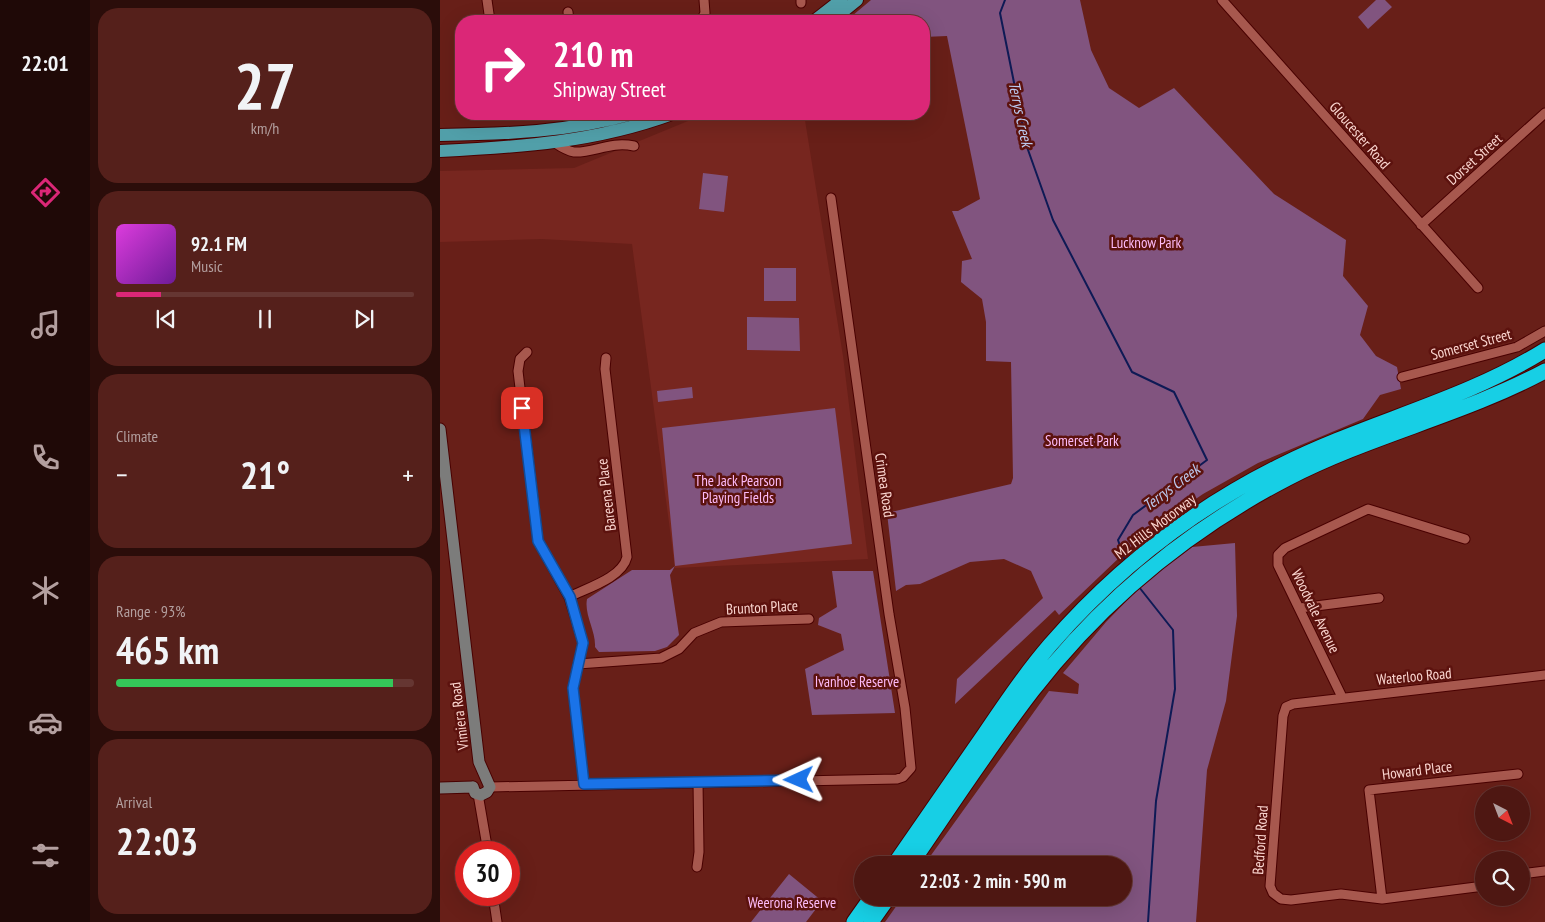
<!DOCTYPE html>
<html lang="en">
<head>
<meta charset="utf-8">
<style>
	:root { --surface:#4e1712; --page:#55201b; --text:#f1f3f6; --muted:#b39f9f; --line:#653632; --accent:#db2777 }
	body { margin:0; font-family:"PT Sans Narrow",sans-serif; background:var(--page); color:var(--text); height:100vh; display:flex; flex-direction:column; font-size:19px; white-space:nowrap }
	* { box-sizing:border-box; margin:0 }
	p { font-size:16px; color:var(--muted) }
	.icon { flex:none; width:28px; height:28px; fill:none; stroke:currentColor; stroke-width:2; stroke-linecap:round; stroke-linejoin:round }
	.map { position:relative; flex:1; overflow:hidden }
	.panel { display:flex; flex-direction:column; gap:8px; padding:8px; background:#2b0d0a; width:350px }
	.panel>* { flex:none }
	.guide { position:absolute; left:15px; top:15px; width:475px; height:105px; border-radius:20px; box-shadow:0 5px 20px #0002,0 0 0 1px var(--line); background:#db2777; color:#fff; overflow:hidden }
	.needle { width:32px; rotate:138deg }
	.fabs { position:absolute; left:1035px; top:786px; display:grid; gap:10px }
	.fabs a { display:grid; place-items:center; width:55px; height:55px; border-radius:50%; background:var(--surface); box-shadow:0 5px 20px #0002,0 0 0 1px var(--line); font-size:25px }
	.speed { position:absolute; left:15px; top:841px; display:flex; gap:10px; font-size:25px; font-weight:700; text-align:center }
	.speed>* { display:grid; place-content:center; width:65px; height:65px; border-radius:50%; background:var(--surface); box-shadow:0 5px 20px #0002,0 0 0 1px var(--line); line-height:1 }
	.speed .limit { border:8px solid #d22; background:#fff; color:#111 }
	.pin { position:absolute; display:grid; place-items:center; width:42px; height:42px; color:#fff; margin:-21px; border-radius:10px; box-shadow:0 2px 8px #0006 }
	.me { position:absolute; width:55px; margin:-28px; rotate:269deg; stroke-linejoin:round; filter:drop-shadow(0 0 4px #0008) }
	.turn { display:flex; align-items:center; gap:18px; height:105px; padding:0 15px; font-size:22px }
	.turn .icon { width:65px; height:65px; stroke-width:2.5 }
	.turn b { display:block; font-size:35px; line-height:42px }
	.big { font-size:38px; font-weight:600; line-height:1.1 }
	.panel .tile { flex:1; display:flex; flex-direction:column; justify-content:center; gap:8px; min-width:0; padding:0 18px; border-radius:20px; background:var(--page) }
	.panel .dial { align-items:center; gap:0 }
	.dial b { font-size:65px; line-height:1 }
	.song { display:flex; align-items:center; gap:15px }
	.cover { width:60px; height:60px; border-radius:8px; background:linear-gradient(135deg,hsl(300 70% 55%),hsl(280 70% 35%)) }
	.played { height:5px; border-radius:2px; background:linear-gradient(90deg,var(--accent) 15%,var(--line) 15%) }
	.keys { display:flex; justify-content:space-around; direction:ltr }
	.heat { display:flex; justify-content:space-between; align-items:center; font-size:28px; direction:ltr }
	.charge { height:8px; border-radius:4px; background:linear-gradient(90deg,#34c759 93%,var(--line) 0) }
	.trip { position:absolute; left:414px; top:856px; width:278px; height:50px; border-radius:25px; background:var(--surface); box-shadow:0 5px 20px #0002,0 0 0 1px var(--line); font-weight:600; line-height:50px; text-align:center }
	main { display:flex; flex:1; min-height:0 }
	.tabs { display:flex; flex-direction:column; width:90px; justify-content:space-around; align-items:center; background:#1f0907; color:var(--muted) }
	.tabs .icon { width:35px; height:35px }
	.tabs .current { color:var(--accent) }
	.tabs b { font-size:22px; color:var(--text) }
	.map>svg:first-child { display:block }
</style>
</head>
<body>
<main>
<nav class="tabs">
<b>22:01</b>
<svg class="icon current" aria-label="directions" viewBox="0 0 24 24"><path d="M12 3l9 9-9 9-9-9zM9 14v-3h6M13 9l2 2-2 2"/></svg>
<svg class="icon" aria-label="music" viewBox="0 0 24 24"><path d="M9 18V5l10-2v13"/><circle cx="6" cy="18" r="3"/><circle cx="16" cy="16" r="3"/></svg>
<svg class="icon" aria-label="phone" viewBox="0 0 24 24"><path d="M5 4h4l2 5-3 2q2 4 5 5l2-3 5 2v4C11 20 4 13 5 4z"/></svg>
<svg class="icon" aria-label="climate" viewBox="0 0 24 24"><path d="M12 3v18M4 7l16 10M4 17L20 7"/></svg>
<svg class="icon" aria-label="car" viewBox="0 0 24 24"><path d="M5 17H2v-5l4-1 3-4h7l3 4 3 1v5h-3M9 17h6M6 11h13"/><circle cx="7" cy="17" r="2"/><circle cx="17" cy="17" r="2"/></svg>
<svg class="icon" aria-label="filters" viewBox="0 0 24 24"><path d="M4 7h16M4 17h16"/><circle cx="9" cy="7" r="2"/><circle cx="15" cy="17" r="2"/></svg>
</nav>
<section class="panel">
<div class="tile dial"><b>27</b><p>km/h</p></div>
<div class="tile">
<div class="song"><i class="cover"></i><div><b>92.1 FM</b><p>Music</p></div></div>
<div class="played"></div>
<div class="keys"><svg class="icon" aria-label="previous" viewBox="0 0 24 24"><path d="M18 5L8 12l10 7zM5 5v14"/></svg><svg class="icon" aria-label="pause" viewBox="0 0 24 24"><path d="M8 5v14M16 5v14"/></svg><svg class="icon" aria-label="next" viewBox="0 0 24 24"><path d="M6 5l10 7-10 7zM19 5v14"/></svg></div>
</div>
<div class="tile"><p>Climate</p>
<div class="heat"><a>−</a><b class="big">21°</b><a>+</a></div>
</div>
<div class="tile"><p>Range · 93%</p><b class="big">465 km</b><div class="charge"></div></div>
<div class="tile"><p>Arrival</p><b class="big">22:03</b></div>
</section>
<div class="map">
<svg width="1105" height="922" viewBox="0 0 1105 922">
	<rect width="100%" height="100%" fill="#681f18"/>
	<!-- built -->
	<path fill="#77261f" d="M265,114H364L403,356L428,559L235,568L192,244L102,239L0,242V171L134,168Z"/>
	<!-- green -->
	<path fill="#81547f" d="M431,0H640L651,50L669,88L699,108L734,88L834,194L906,240L903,276L928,306L920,335L936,356L957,367L961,389L940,395L923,419L818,463L763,494L702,536L619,615L615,610L515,704L517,679L603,598L591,571L564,559L530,562L480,584L466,585L456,591L447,513L571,484L573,478L571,362L546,361V322L542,299L521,282L522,261L532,259L512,211H518L540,199L507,36L484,37V21H406Z
		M936,0H945L952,7L928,29L918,17Z
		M263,173L288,176L284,212L259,209Z
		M324,268H356V301H324Z
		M307,317L359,318L360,351L307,350Z
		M252,387L253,398L218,402L217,391Z
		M395,408L412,544L235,566L230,575L239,635L227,647L215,651L159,652L155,647C156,631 144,615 147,599L192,570H230L235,566L222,428Z
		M795,543L797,616L786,701L767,770L756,922H445L462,898H682V865H484L609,691L638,694L639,684L623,673L666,622L705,582L752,547Z
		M392,571H433L455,713L372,715L365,669L404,650L401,634L378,625L379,618L397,607Z
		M349,874L382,901L366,922H311Z"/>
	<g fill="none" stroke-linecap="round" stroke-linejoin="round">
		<!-- stream -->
		<path stroke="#0e1a55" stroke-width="2" d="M565,0L560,13L587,147L613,220L692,372L734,392L767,460L693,515L678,540L685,561
			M699,587L733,630L735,689L716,801L708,922"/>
		<defs>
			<path id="street" d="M47,0L50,21
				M361,0V3
				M782,0L1038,288
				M128,12L129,21
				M261,21L265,13L264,0
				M115,143C121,147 127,151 134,152C154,153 170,141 194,146
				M981,225L1105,113
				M87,352L80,359L78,371L98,541L129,597L143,643L133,688L144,784
				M962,377L1077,347L1105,331
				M129,597C147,588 182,578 187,557L165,369L166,358
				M860,608L939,598
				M138,664L221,658L239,649L254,633L281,622L369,619
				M902,697L838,565V555L845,548L928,509L1025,539
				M50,787L457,779L463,777L471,768L465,708L449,614L391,198
				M38,794L48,852
				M257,867L259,852L258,782
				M1081,874L1105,871
				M1044,886L942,899L901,894L851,900L841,899L833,893L830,886L843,716L846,707L853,704L1105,675
				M53,895L57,922
				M942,899L929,790L1078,774"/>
			<path id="secondary" d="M0,429L39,762L50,787L47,792L41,795L35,793L33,787
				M0,788L33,787"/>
			<path id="primary" d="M374,21L401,0
				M391,21L417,0
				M0,135C66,134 129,132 192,114
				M0,151C80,147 156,142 232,114"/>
			<path id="highway" d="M454,865C484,822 514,778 544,735C565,704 586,673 610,645C675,570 753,509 842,465C928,422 1023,401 1105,350
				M470,865C510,807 549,747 592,691C661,602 748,530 848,478C931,435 1023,415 1105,371
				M414,922L431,898
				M431,922L448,898"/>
		</defs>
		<!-- street casing -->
		<use href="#street" stroke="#490000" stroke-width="11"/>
		<!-- secondary casing -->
		<use href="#secondary" stroke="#490000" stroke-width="13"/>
		<!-- primary casing -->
		<use href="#primary" stroke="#490000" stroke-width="14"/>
		<!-- highway casing -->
		<use href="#highway" stroke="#490000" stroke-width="17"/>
		<!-- street -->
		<use href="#street" stroke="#a7584e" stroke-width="9"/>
		<!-- secondary -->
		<use href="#secondary" stroke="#7c7c7b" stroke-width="11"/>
		<!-- primary -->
		<use href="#primary" stroke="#519fa9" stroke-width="12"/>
		<!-- highway -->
		<use href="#highway" stroke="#17cfe5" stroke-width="15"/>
	</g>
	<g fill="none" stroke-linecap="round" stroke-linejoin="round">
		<defs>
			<path id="route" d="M82,408L98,541L130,597L143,643L133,688L144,784L359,780"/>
		</defs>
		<!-- route casing -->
		<use href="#route" stroke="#114b97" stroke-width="12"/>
		<!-- route -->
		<use href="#route" stroke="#1a73e8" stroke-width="9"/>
	</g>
	<g text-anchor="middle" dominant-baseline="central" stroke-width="5" stroke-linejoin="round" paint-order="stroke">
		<!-- street labels -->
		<g font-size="15" fill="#fbd6d0" stroke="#5c120e">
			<text transform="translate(920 135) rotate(49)">Gloucester Road</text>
			<text transform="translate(1034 159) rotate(-42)">Dorset Street</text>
			<text transform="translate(1031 344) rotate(-15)">Somerset Street</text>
			<text transform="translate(445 485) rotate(82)">Crimea Road</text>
			<text transform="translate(166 495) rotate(-97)">Bareena Place</text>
			<text transform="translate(715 526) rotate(-37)">M2 Hills Motorway</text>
			<text transform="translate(322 607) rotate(-3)">Brunton Place</text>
			<text transform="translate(876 611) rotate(64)">Woodvale Avenue</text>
			<text transform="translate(974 676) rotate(-5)">Waterloo Road</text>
			<text transform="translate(19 716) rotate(-97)">Vimiera Road</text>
			<text transform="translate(977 770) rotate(-7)">Howard Place</text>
			<text transform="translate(820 840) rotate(-86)">Bedford Road</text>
		</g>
		<!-- park labels -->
		<g font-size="15" fill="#fdbbf9" stroke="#5c120e">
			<text x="706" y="242">Lucknow Park</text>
			<text x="642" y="440">Somerset Park</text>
			<text x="298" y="480">The Jack Pearson<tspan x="298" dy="17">Playing Fields</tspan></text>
			<text x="417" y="681">Ivanhoe Reserve</text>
			<text x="352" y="902">Weerona Reserve</text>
		</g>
		<!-- water labels -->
		<g font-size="16" font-style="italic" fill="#bccaf0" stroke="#5c120e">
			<text transform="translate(581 114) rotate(78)">Terrys Creek</text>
			<text transform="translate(731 487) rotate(-37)">Terrys Creek</text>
		</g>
	</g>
</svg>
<div class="fabs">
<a><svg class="needle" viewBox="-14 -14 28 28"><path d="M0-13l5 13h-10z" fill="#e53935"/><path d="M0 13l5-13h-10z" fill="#b39f9f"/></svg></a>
<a><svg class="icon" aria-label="search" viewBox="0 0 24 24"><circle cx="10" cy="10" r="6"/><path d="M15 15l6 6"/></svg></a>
</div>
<div class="speed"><div class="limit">30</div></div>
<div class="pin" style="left:82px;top:408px;background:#d93025"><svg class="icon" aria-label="arrive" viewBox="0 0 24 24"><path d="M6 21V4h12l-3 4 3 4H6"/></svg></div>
<svg class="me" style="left:359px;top:780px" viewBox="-20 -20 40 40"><path d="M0-17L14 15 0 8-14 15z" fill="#1a73e8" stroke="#fff" stroke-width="4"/></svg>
<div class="trip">22:03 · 2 min · 590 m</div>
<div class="guide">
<div class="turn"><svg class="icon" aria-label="right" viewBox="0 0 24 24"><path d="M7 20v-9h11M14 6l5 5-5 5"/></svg><div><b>210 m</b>Shipway Street</div></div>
</div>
</div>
</main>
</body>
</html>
